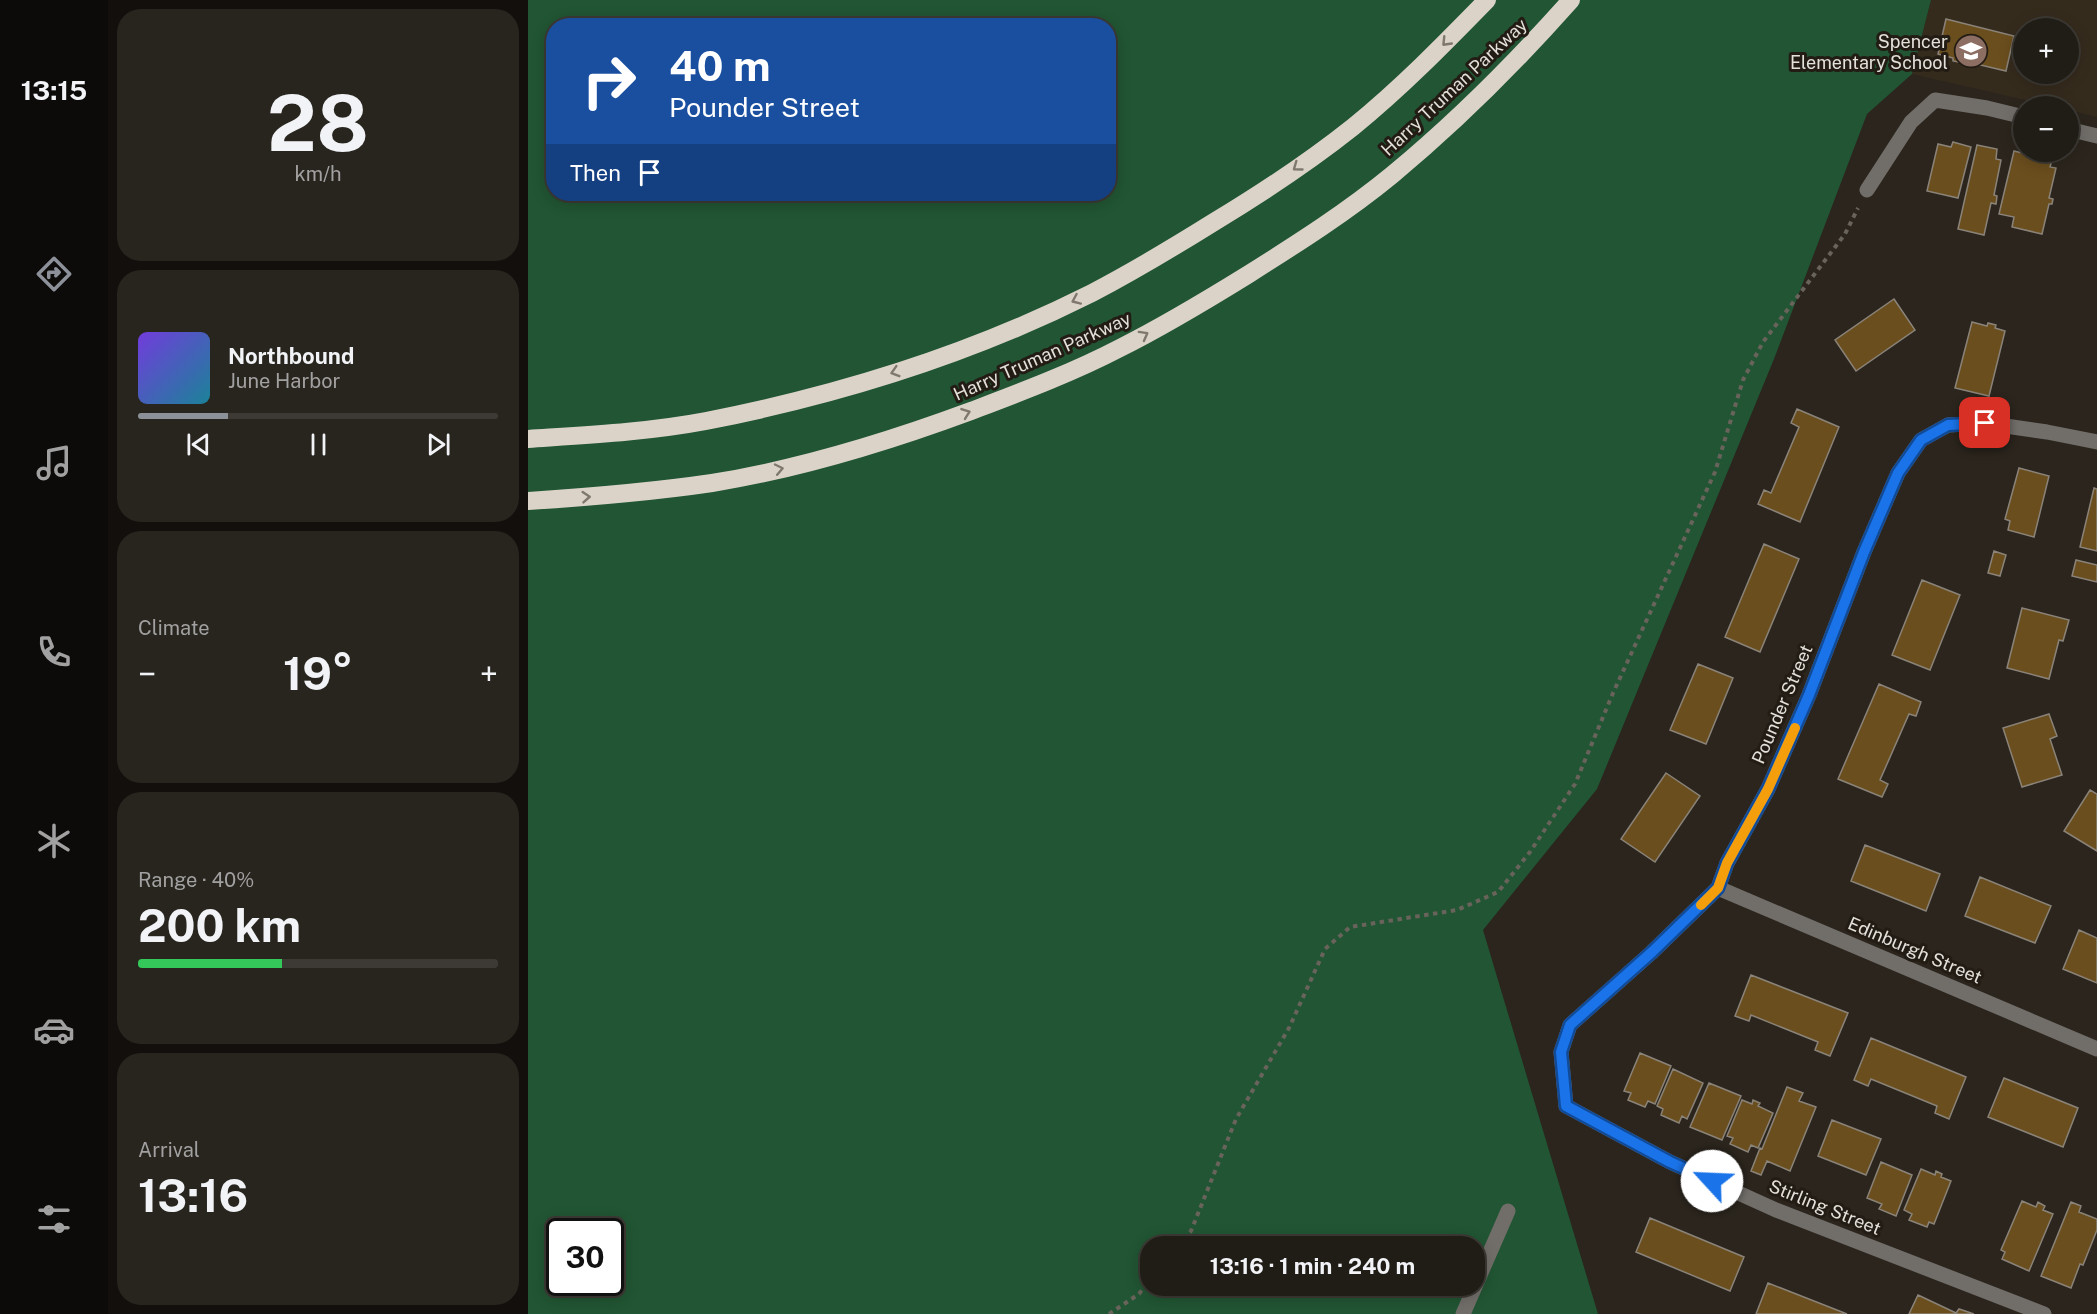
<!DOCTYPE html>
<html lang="en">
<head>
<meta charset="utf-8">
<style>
	:root { --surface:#201c16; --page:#28251f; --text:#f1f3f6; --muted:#a2a1a1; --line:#3d3a35; --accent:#8c9099 }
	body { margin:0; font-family:"Public Sans",sans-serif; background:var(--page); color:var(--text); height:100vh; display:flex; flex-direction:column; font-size:22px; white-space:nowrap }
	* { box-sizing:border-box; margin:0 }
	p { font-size:20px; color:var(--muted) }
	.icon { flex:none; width:33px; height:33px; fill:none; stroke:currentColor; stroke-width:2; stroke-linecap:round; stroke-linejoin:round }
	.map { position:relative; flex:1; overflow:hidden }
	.drawer { display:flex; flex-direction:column; gap:9px; padding:9px; background:#120f0c; width:420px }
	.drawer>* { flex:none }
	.hud { position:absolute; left:18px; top:18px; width:570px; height:183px; border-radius:24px; box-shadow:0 3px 15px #0003,0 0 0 2px var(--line); background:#1a4fa0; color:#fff; overflow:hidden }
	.buttons { position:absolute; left:1485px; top:18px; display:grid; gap:12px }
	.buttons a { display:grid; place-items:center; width:66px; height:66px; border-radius:50%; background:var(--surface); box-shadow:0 3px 15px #0003,0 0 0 2px var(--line); font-size:30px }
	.speed { position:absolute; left:18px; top:1218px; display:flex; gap:12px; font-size:30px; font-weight:700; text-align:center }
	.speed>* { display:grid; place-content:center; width:78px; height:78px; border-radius:50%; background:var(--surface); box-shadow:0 3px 15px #0003,0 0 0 2px var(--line); line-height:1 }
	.speed .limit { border:3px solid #111; border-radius:9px; background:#fff; color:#111 }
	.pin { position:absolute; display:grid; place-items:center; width:51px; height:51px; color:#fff; margin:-26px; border-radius:12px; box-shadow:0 3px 9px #0006 }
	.me { position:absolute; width:66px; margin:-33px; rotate:295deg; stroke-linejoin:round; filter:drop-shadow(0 0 4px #0008) }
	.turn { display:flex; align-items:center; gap:21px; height:126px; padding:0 24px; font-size:27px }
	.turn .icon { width:78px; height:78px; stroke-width:2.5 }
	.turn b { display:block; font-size:42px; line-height:51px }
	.then { display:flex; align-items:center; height:57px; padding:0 24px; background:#0003; gap:12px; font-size:22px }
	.big { font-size:45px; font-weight:700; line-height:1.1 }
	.drawer .tile { flex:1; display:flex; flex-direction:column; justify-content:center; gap:9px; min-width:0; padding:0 21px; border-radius:24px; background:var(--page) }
	.drawer .dial { align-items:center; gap:0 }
	.dial b { font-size:78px; line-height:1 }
	.song { display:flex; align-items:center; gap:18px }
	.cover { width:72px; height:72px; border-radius:9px; background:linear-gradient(135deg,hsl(260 70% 55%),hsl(190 70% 35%)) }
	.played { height:6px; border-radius:3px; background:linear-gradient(90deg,var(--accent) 25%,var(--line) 25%) }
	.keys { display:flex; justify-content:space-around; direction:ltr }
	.heat { display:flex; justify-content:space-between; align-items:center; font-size:33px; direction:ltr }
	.charge { height:9px; border-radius:4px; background:linear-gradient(90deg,#34c759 40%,var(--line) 0) }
	.trip { position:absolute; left:612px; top:1236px; width:345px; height:60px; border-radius:24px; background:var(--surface); box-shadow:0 3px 15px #0003,0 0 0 2px var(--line); font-weight:700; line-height:60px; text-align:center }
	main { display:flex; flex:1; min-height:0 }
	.tab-bar { display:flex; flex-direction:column; width:108px; justify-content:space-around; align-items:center; background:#0d0b09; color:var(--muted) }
	.tab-bar .icon { width:42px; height:42px }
	.tab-bar .selected { color:var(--accent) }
	.tab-bar b { font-size:27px; color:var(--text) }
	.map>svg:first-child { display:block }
</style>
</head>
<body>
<main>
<nav class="tab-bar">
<b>13:15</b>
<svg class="icon selected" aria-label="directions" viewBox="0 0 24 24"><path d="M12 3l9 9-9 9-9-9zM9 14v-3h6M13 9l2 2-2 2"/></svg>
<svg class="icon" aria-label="music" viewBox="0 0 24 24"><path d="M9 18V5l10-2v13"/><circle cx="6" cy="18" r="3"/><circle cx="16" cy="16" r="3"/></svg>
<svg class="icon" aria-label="phone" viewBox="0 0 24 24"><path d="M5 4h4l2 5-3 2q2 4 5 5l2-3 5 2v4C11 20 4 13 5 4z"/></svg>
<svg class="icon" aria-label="climate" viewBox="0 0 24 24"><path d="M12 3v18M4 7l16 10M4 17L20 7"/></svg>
<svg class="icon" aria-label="car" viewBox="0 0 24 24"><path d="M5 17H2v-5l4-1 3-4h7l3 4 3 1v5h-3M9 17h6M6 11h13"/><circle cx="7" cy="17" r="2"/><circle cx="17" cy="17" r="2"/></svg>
<svg class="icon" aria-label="filters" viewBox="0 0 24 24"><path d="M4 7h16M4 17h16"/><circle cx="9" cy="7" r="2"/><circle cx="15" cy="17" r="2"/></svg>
</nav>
<section class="drawer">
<div class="tile dial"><b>28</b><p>km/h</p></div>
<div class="tile">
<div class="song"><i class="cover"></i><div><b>Northbound</b><p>June Harbor</p></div></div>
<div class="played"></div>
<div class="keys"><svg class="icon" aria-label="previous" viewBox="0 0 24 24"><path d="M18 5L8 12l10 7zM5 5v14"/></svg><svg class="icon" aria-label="pause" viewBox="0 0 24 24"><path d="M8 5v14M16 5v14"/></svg><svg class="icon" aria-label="next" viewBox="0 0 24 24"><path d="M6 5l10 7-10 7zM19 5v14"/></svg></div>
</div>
<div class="tile"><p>Climate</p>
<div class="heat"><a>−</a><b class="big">19°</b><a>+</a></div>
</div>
<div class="tile"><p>Range · 40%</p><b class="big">200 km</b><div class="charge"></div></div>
<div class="tile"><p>Arrival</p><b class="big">13:16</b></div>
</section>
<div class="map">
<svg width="1569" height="1314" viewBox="0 0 1569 1314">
	<rect width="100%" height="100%" fill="#2b251d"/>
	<!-- built -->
	<path fill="#352b1d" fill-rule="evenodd" d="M1403,0H1569V117L1541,110L1540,106H1524L1384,74ZM1496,28H1540V74H1496Z"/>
	<!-- green -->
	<path fill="#215533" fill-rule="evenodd" d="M0,0H1403L1384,74L1339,114L1246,359L1069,789L955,930L1070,1314H0ZM26,26H580V194H26ZM32,1232H82V1282H32ZM622,1246H946V1286H622Z"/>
	<!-- building -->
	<path fill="#6b4e1e" stroke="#8a8379" stroke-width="1.5" d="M1418,19L1486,36L1478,71L1436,61L1435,63L1425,61V58L1410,54Z
		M1425,142L1443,147L1430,198L1399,191L1410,144L1423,147Z
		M1449,145L1469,149L1468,159L1473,160L1466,195L1469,196L1468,204L1463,203L1456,235L1430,229Z
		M1486,151L1524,160L1522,167L1528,168L1521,198L1525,199L1524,204H1521L1514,234L1484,227L1486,217L1471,214Z
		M1366,299L1387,330L1328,371L1307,340Z
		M1444,322L1459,326L1460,323L1468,325L1467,328L1477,331L1461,396L1427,388Z
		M1269,409L1311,427L1272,522L1230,504L1236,490L1243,493L1271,427L1263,423Z
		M1491,468L1521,476L1506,537L1480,530L1482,521L1477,519Z
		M1566,488L1569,489V551L1552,547Z
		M1236,544L1271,559L1232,652L1197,637Z
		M1466,551L1478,555L1472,576L1460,573Z
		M1548,560L1569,565V582L1544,576Z
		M1394,580L1432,595L1402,670L1364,655Z
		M1494,608L1541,620L1535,641L1531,640L1521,679L1479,668Z
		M1170,664L1205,678L1178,744L1142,730Z
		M1351,684L1393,702L1388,716L1381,714L1352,780L1360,784L1354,797L1310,779Z
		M1521,714L1529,736L1522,739L1534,775L1494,787L1475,728Z
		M1138,773L1172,796L1127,862L1093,839Z
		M1562,790L1569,794V851L1536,831Z
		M1337,845L1412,874L1398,911L1323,881Z
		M1452,877L1523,906L1507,943L1437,916Z
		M1551,930L1569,938V983L1535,969Z
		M1223,975L1320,1013L1302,1056L1287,1050L1290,1042L1223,1015L1221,1021L1207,1016Z
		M1343,1038L1438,1077L1421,1119L1407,1113L1409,1106L1343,1079L1340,1086L1326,1080Z
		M1112,1053L1143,1066L1127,1104L1120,1101L1117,1107L1100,1100L1103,1093L1096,1091Z
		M1145,1069L1175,1083L1159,1119L1154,1116L1151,1123L1133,1115L1135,1109L1129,1106Z
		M1476,1078L1550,1108L1535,1147L1460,1117Z
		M1181,1083L1213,1096L1194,1140L1162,1127Z
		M1259,1087L1275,1093L1271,1101L1288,1107L1262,1171L1239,1161L1233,1175L1223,1171L1232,1148L1234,1149Z
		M1214,1100L1224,1104L1225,1100L1232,1103L1230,1106L1245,1113L1230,1148L1223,1145L1220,1152L1202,1144L1205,1138L1199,1136Z
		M1304,1120L1353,1139L1338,1175L1290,1156Z
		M1353,1162L1384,1175L1368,1216L1351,1209L1354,1204L1339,1198Z
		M1393,1169L1407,1175L1408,1171L1414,1174L1413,1177L1423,1181L1406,1224L1401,1222L1399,1227L1381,1220L1384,1214L1376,1210Z
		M1494,1201L1508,1207L1510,1202L1517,1206L1515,1210L1525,1214L1501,1271L1474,1259L1477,1252L1473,1250Z
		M1543,1202L1553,1206L1551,1212L1569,1219V1230L1555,1265L1552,1264L1543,1288L1513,1276Z
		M1122,1218L1216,1257L1202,1291L1108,1252Z
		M1240,1283L1319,1314H1228Z
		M1390,1295L1428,1313L1431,1309L1446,1314H1381Z"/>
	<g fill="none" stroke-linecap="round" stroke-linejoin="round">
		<!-- path -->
		<path stroke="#68635b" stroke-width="4" stroke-dasharray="4.5 4.5" stroke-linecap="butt" d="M650,1246L663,1231L708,1119L761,1028L797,949L822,927L929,910L970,892L1002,852L1047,784L1085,693L1187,472L1215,380L1235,342L1317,234L1330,208
			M581,1314L611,1294L622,1279"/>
		<!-- minor -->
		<path stroke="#716e6a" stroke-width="15" d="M1540,129L1569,136
			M1339,190L1383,122L1407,100L1459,108L1496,117
			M1190,888L1569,1049
			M935,1314L980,1211
			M1516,1314L1248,1210L1142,1162L1038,1106L1033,1052L1042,1025L1123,953L1190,888L1199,863L1240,789L1281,695L1336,552L1370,473L1393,440L1420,425L1457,423L1519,432L1569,442"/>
		<!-- highway -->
		<path stroke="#dbd3c8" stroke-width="18" d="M0,439C59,435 120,432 178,421C311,395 443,354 564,293C606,271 646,247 686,222C734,193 781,162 825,127C873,88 916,44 959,0
			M0,501C61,497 123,492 184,483C271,469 362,441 443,411C493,392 544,373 592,348C636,326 679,300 721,274C770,243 819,212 864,175C928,122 988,62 1043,0"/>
	</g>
	<!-- one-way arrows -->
	<defs><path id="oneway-chevron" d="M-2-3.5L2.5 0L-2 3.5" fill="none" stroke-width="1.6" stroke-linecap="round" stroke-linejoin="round" transform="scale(1.5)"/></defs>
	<g stroke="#7e786e">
		<use href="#oneway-chevron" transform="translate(918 42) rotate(134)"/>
		<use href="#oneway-chevron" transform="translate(769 167) rotate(144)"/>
		<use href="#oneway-chevron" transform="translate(548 300) rotate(156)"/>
		<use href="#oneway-chevron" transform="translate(616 335) rotate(-29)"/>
		<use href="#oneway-chevron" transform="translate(367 372) rotate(163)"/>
		<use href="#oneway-chevron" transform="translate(438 413) rotate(-20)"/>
		<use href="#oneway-chevron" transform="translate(251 469) rotate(-12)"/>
		<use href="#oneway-chevron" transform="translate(58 497) rotate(-4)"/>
	</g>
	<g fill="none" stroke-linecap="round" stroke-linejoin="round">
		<defs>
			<path id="route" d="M1184,1181L1142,1162L1038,1106L1033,1052L1042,1025L1124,952L1190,888L1199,863L1240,789L1281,695L1336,552L1370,473L1393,440L1420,425L1457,423"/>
		</defs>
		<!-- route casing -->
		<use href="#route" stroke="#114b97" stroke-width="15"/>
		<!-- route -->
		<use href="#route" stroke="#1a73e8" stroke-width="10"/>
		<!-- slow -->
		<path stroke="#f59e0b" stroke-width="10" d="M1173,905L1190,888L1199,863L1240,789L1267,728"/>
	</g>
	<!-- icons -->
	<defs>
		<symbol id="school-disc" viewBox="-11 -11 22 22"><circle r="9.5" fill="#8d6e63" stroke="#221c14"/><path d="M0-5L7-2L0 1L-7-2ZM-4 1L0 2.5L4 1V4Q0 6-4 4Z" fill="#fff"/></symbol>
	</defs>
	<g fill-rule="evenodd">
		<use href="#school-disc" x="1424" y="32" width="38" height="38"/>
	</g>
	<g text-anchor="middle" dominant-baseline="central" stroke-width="6" stroke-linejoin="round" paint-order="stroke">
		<!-- poi labels -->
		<g font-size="18" fill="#e4e0da" stroke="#221c14" text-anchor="end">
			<text x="1420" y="41">Spencer<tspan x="1420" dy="21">Elementary School</tspan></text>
		</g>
		<!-- street labels -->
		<g font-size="18" fill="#e4e0da" stroke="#221c14">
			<text transform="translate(926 87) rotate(-43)">Harry Truman Parkway</text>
			<text transform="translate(514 356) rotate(-24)">Harry Truman Parkway</text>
			<text transform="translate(1254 704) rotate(-67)">Pounder Street</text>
			<text transform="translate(1387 950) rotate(23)">Edinburgh Street</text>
			<text transform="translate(1297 1207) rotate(22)">Stirling Street</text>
		</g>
	</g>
</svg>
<div class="buttons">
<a>+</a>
<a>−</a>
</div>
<div class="speed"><div class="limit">30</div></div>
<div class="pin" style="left:1457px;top:423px;background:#d93025"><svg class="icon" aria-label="arrive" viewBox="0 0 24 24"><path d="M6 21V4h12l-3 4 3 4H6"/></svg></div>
<svg class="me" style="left:1184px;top:1181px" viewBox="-20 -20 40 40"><circle r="19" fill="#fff"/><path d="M0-13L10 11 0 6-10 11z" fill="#1a73e8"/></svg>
<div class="trip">13:16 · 1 min · 240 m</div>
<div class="hud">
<div class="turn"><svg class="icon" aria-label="right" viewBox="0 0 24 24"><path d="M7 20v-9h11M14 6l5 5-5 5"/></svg><div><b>40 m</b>Pounder Street</div></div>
<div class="then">Then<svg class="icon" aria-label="arrive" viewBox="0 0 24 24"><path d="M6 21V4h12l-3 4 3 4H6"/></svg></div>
</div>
</div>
</main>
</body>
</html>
